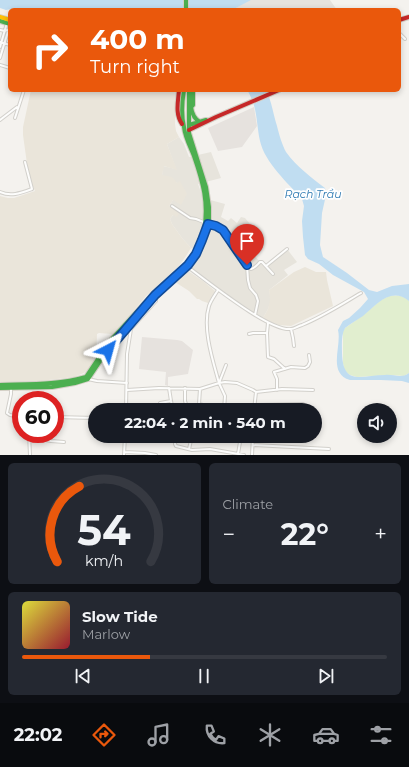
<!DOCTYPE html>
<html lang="en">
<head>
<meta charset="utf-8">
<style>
	:root { --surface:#171b24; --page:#242831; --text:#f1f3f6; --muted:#9ea1a6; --line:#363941; --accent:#ea580c }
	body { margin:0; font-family:Montserrat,sans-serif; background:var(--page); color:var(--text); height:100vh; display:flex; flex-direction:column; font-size:15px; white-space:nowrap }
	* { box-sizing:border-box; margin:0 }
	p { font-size:13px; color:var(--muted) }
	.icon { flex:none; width:22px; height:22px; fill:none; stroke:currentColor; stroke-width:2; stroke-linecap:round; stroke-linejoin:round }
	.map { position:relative; height:455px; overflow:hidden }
	.details { display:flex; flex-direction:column; gap:8px; padding:8px; background:#0d0f14; flex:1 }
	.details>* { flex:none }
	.top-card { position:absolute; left:8px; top:8px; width:393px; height:84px; border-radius:6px; box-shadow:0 2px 6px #0003; background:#ea580c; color:#fff; overflow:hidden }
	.controls { position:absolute; left:357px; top:403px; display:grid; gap:8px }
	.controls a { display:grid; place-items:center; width:40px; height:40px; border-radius:50%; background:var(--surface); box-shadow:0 2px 6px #0003; font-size:20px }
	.speed { position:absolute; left:12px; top:391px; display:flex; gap:8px; font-size:20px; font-weight:700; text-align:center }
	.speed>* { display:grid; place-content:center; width:52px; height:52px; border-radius:50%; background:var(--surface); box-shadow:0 2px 6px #0003; line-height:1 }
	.speed .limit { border:6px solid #d22; background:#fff; color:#111 }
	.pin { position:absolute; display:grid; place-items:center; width:34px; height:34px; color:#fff; margin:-41px -17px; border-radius:50% 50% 50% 0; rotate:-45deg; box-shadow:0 0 4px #0007 }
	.pin .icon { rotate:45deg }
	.me { position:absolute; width:44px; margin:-22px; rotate:39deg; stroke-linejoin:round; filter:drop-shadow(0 0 3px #0008) }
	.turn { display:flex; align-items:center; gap:14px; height:84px; padding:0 16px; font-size:18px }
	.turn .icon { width:52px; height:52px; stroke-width:2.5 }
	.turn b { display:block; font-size:28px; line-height:34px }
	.big { font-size:30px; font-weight:700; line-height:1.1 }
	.details .widget { flex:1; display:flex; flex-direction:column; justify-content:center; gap:6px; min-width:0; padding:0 14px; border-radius:6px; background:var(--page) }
	.details .dial { align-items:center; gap:0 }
	.dial svg { height:104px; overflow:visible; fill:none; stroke:var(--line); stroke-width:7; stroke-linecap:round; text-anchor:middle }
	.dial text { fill:var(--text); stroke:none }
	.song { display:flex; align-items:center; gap:12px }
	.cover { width:48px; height:48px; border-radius:6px; background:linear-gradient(135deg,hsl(60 70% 55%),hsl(350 70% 35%)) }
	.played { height:4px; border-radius:2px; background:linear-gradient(90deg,var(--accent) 35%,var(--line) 35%) }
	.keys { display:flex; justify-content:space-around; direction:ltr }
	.heat { display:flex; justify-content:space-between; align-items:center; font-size:22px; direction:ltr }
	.details .tiles { flex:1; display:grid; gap:8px; grid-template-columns:1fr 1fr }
	.widget:last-child { grid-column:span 2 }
	.trip { position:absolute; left:88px; top:403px; width:234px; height:40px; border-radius:20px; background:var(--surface); box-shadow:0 2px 6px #0003; font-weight:700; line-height:40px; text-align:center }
	.menu { display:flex; height:64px; justify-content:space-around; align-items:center; background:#090b0e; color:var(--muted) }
	.menu .icon { width:28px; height:28px }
	.menu .active { color:var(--accent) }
	.menu b { font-size:18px; color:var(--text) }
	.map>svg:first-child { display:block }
</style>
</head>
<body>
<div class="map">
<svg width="409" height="455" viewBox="0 0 409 455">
	<rect width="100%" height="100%" fill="#f4f2ee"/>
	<!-- residential -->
	<path fill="#e7e4dc" d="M179,137L184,144L189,157L211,152L221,178L198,184L203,198L225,204L221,217L228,221L231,218L237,223L241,217L245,218L250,224L248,226L254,233L244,243L260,262H262L266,266L287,249L297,262L284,270L288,275L269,290L271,300L268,309L263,318L231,297L190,267L199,252L191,248L182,238L172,224L170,219L173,215L169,206L173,200L177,183L162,176L163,166L176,169L167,144Z"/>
	<!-- industrial -->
	<path fill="#e6e2de" d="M249,0H330L337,10H232Z
		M254,107L257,126L242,147L218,151L208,128Z
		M142,337L177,340L182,341L193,350L188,374L168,377V386L165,385L166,372L139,369Z"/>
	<!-- education -->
	<path fill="#eae5da" d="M31,90H176L175,124L176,131L179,137L167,144L177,170L164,166L162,175L172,177L177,183L180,181L187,194L181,205L173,200L169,206L179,214L177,217L173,215L170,219L172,224L182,238L191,248L186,256L178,267L146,296L129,316L112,334L99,333L97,334L96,358L90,368L84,373L74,377L40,381L0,382V196L8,198H14L35,191L31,182L28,171L23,135V127Z
		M305,267L316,272H326L327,280L333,306L291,326L279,325L273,323L263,318L268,309L270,300L269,290L294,272Z
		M188,271L203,281L215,291L208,303L202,301L199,299H197L189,291L175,282Z"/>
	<!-- green -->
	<path fill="#e1eecf" d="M389,296C397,295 403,295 409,301V373L404,376L391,375L357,377L350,375L347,373L344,369L343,363V331L345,328L362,316L381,300Z"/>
	<!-- water -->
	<path fill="#c0ddf1" d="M0,0H251L232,10H13L11,9L6,10L0,8Z
		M247,90H266C272,102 273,114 277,126C279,134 282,145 286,152C296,166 312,178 325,188L326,195L322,213L320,245L323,257L347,273L369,290L377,292L392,286L409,284V301C391,286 376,305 363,316C357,320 350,324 345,328C341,335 342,346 342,353C343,387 362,375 385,375C394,374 401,379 409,373V383L402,381L381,380H350C327,373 342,346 338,330L343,321L349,318L360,308L368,299L364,292L333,275L319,264L308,259L305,255L303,237L302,221L304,206L302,199C288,183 265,163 260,141C256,123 258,107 247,90Z"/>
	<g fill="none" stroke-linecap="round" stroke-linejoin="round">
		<defs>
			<path id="street" d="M0,30L5,31L6,30L10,31
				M399,33L405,39
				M0,42L10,45
				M0,47L7,23
				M0,58L10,25
				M0,65L10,68
				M15,118L24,90
				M0,120L17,107
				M0,192C11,197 21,193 32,189L25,162
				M172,206L190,218L196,219L206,223
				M208,224L216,226L223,230L247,265L248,280L250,288L256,295L258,301L255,315
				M185,265C205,279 269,332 291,329C294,329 298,326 302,325C322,317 342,304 361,293
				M247,265L251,269C255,268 257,265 260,262H262L273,274
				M266,266L287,249
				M218,290C215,295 211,300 209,306C202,328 213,361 219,383
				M268,323L267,333L268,357L274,359L285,369
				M131,329L156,301L155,296
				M291,329L293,338L294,346
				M249,334L253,333H267
				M88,379L97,381L127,383
				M11,388V394L7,413L10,415L21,417
				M169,388L171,401L173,410
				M185,388V401L188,410
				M200,389L199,404L207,406
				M127,390L159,388L200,389L219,383L225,382L237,383L253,390L256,392L254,410
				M277,390V379L274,372L291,367L305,368L308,366L310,362L309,355
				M256,392L282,389L313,390
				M255,405L303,404
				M126,410L127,354L131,329L128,326
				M160,410V403L171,401
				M198,410L199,404
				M224,410L225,396L219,383L226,365
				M55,417L95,418
				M29,434L30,455
				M175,436V444L176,446L192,450L210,449L244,455
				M29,437L51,441L64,442
				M125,438L162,441
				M253,445L329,449
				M189,449L192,436
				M125,452L145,453L156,455
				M238,454L241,436
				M124,455L125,436
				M252,455L253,436"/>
			<path id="fast" d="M186,0V10
				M0,21L10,24
				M184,90C182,102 181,115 184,127C185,137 190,146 194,156C203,182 209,203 204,231
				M191,107C192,114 194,119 200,122
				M191,107L193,105V90
				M189,125L206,120
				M0,385C29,384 58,385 86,377L110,341L155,292L175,274
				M0,388L52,387L75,383L88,379L113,342L155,295L188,265L196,254L207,227L209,219V207L206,187L189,133V90"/>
			<path id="slow" d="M0,17L10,20"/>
			<path id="jam" d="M399,20L409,17
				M179,90C178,102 175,114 182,124
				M189,130L216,117L279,90"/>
		</defs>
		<!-- street casing -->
		<use href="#street" stroke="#d2d0cb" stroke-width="4"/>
		<!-- fast casing -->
		<use href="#fast" stroke="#d3cfc5" stroke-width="6"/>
		<!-- slow casing -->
		<use href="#slow" stroke="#d3cfc5" stroke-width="6"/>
		<!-- jam casing -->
		<use href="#jam" stroke="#d3cfc5" stroke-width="6"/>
		<!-- street -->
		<use href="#street" stroke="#fdfdfc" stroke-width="2"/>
		<!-- fast -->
		<use href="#fast" stroke="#4caf50" stroke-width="4"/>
		<!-- slow -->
		<use href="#slow" stroke="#ffc107" stroke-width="4"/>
		<!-- jam -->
		<use href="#jam" stroke="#c62828" stroke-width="4"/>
	</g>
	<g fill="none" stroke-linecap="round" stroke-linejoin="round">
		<defs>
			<path id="route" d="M108,350L155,295L188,265L196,254L202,240L208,224L216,226L223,230L247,265"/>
		</defs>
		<!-- route casing -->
		<use href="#route" stroke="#114b97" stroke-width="10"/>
		<!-- route -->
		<use href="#route" stroke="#1a73e8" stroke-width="7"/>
	</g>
	<g text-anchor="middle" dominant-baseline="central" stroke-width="3.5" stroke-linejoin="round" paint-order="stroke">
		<!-- water labels -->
		<g font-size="11" font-style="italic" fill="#2e7ab2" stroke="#fff">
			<text x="313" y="194">Rạch Trầu</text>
		</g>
	</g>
</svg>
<div class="controls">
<a><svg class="icon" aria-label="sound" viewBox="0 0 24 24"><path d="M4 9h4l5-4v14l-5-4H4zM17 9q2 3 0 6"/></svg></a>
</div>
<div class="speed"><div class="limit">60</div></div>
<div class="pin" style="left:247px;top:265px;background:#d93025"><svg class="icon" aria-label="arrive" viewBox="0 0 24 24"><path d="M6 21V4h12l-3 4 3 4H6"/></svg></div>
<svg class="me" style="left:108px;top:350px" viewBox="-20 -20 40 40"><path d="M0-17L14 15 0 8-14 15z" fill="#1a73e8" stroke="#fff" stroke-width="4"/></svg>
<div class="trip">22:04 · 2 min · 540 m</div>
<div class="top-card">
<div class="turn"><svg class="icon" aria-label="right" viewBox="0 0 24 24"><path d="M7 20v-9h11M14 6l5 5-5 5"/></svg><div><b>400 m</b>Turn right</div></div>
</div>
</div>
<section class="details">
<div class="tiles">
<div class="widget dial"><svg viewBox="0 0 100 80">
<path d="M14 69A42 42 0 1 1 86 69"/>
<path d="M14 69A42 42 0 0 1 31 11" stroke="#ea580c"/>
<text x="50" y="56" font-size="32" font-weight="700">54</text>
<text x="50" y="72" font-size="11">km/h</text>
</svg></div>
<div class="widget"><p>Climate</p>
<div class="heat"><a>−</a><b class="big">22°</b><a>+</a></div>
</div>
<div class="widget">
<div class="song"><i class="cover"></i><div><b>Slow Tide</b><p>Marlow</p></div></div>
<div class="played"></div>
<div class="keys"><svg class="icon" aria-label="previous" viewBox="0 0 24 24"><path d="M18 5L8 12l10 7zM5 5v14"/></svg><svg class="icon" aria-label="pause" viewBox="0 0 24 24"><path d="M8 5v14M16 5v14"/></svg><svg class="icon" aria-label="next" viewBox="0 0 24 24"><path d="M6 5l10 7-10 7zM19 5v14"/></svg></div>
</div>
</div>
</section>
<nav class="menu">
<b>22:02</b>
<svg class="icon active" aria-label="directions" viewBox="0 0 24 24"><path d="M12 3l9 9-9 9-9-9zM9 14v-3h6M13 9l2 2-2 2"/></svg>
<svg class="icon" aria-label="music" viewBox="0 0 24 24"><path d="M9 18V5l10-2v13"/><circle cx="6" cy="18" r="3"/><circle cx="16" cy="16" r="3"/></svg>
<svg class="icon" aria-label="phone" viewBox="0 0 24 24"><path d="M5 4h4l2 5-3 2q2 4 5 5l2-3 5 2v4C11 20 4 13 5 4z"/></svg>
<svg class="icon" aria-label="climate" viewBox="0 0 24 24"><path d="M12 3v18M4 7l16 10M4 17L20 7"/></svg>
<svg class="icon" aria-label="car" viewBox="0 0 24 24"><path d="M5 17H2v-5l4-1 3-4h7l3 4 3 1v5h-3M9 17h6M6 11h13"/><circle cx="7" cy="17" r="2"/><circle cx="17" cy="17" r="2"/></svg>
<svg class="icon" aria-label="filters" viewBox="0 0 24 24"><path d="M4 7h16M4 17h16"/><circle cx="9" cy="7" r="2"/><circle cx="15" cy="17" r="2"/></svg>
</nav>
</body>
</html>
